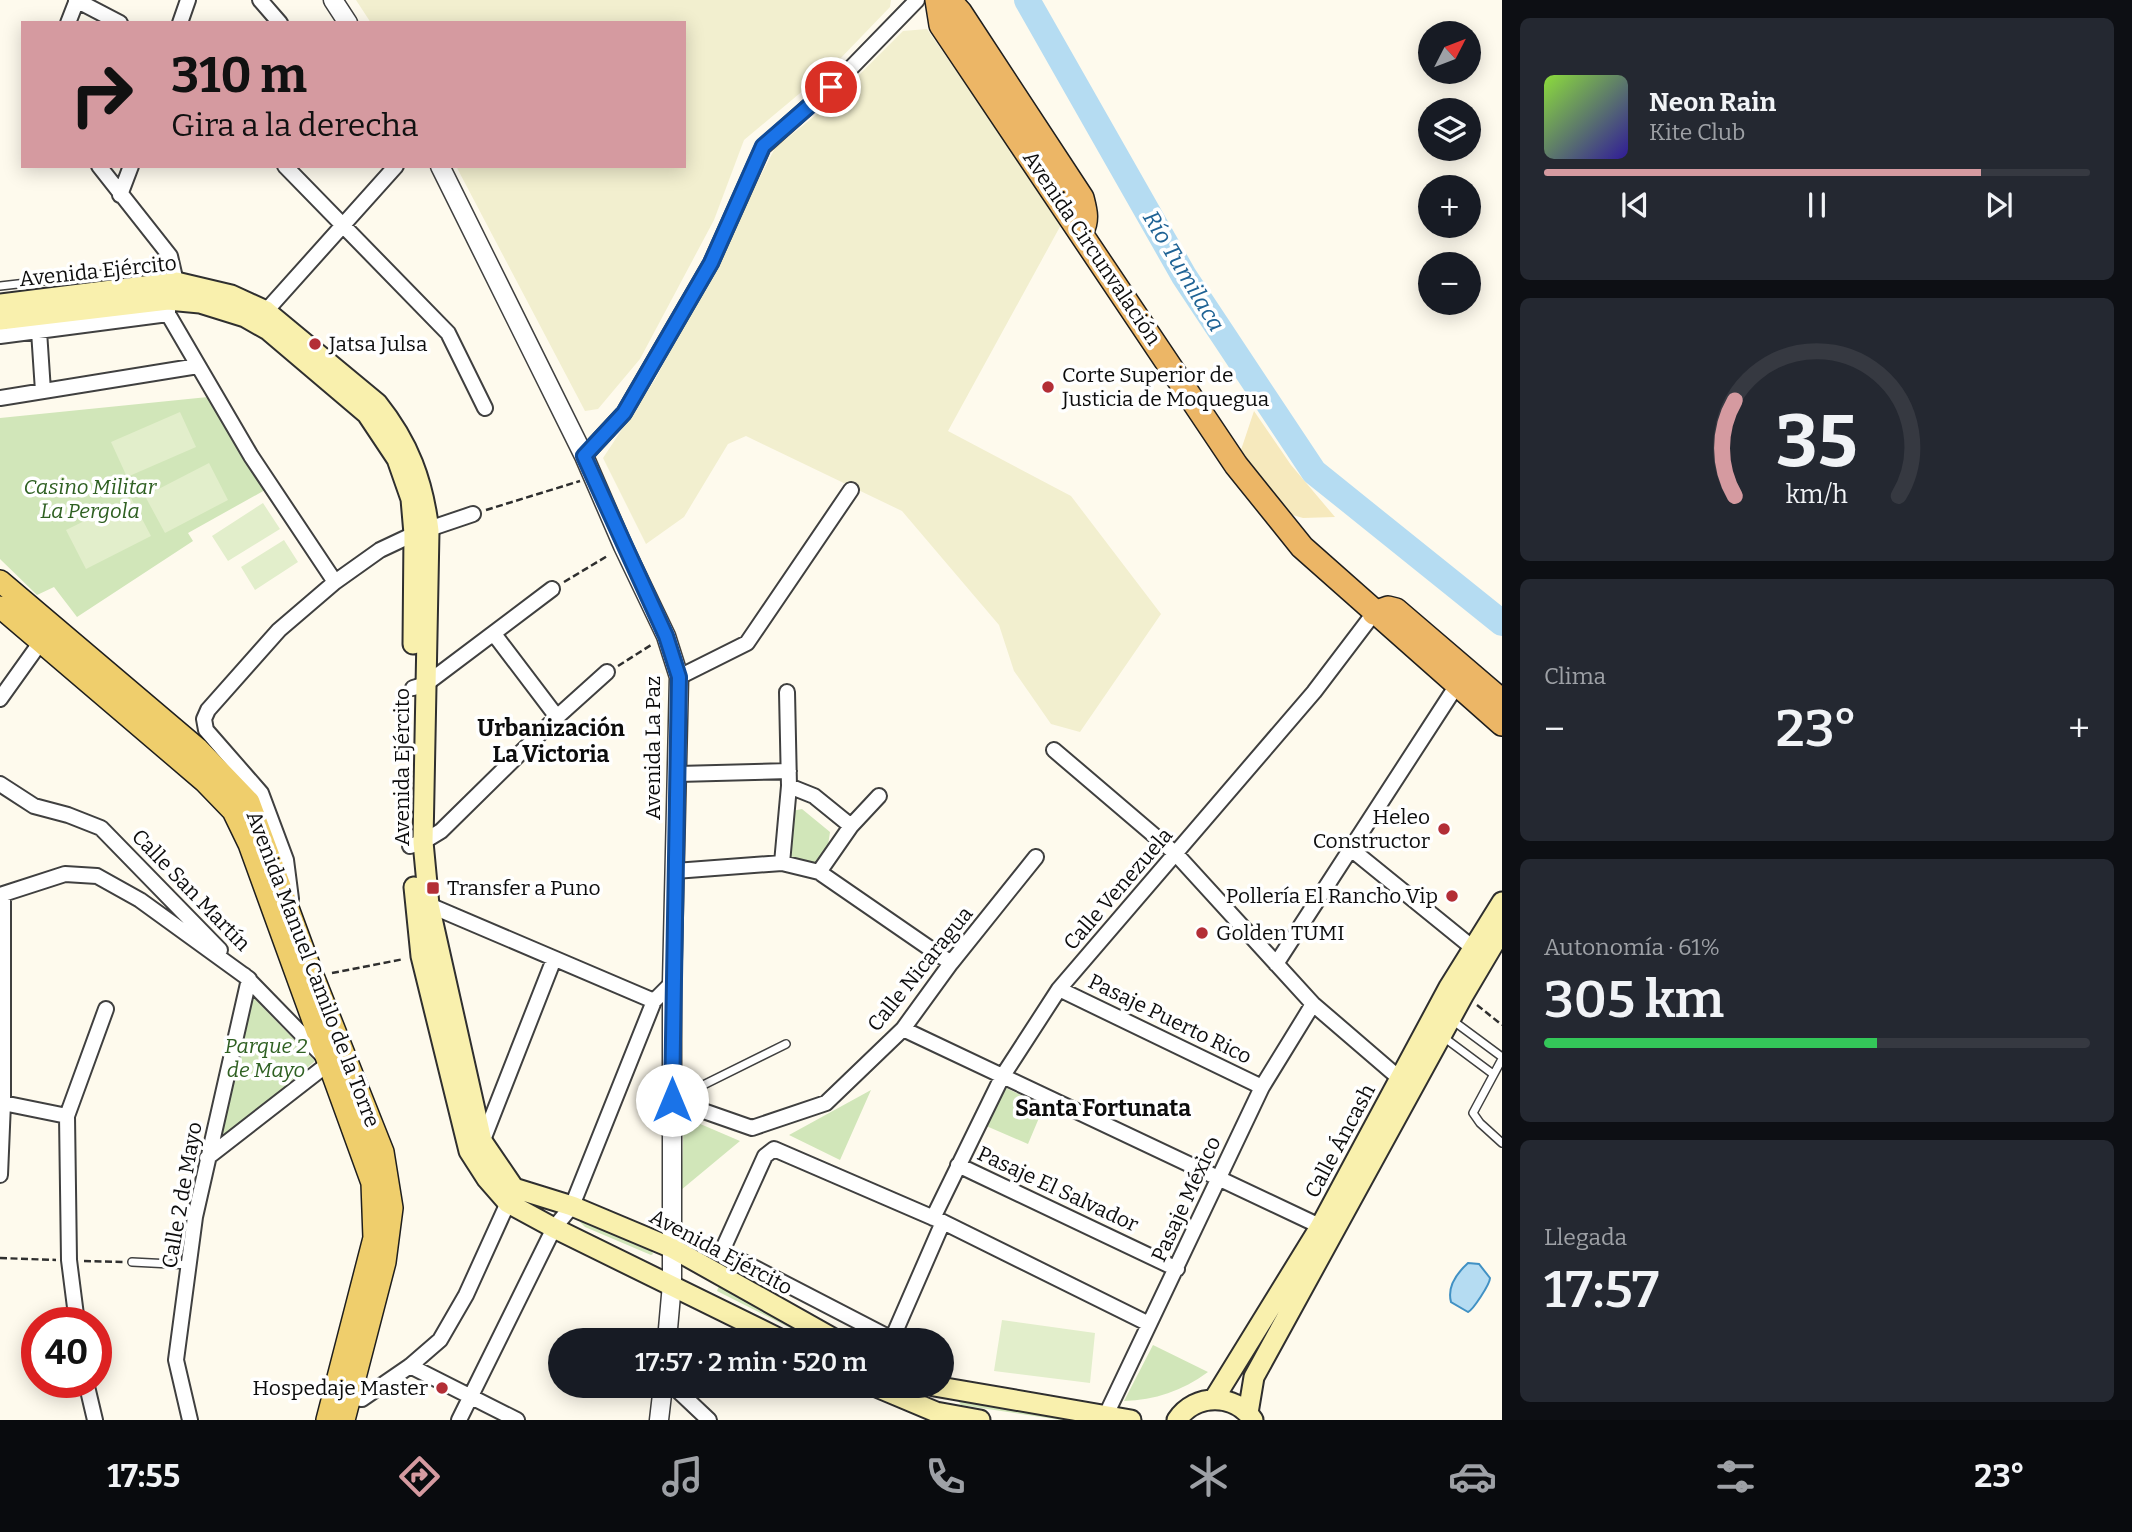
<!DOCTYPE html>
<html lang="es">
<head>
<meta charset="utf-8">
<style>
	:root { --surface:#171b24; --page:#242831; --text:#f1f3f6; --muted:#9ea1a6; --line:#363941; --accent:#d59aa0 }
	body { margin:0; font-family:Bitter,serif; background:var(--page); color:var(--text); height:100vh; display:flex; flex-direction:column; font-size:26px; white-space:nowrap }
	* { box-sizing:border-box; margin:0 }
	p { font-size:23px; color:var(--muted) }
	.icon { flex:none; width:38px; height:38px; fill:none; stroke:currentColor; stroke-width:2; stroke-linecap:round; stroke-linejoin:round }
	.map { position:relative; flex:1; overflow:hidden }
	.side { display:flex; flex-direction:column; gap:18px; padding:18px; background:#0d0f14; width:630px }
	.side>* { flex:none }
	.banner { position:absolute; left:21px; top:21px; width:665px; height:147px; border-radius:0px; box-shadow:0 4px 18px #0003; background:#d59aa0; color:#111; overflow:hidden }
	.needle { width:46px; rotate:48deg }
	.controls { position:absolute; left:1418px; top:21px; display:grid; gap:14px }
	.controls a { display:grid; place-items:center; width:63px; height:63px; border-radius:50%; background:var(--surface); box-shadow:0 4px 18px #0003; font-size:35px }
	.speed { position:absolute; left:21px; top:1307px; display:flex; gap:14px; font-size:35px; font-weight:700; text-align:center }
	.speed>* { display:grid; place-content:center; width:91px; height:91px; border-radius:50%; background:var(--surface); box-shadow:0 4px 18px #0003; line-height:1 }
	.speed .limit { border:10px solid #d22; background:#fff; color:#111 }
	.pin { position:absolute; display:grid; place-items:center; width:60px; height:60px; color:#fff; margin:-30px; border:4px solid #fff; border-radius:50%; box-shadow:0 2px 7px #0007 }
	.me { position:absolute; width:77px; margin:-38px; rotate:0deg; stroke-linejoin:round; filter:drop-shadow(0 0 5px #0008) }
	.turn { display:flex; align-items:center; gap:24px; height:147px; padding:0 35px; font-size:32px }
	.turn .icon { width:91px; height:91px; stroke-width:2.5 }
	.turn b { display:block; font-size:49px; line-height:60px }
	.big { font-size:52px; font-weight:600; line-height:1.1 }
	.side .tile { flex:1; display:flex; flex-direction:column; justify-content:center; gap:10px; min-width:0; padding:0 24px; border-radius:10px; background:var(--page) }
	.side .dial { align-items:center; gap:0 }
	.dial svg { height:182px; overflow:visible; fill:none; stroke:var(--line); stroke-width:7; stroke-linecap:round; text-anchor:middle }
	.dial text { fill:var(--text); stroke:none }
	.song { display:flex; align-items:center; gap:21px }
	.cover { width:84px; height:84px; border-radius:10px; background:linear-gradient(135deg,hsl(90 70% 55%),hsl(250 70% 35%)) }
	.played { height:7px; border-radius:4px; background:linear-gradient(90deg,var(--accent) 80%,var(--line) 80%) }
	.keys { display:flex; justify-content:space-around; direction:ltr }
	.heat { display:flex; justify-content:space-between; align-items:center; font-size:38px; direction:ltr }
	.charge { height:10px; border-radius:5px; background:linear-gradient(90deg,#34c759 61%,var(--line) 0) }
	.trip { position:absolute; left:548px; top:1328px; width:406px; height:70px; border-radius:35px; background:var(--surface); box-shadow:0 4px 18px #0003; font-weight:600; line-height:70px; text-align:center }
	.tabs { display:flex; height:112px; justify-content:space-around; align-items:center; background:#090b0e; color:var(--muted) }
	.tabs .icon { width:49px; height:49px }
	.tabs .on { color:var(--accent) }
	.tabs b { font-size:32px; color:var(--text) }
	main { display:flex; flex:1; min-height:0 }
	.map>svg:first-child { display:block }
</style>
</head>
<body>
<main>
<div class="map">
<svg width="1502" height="1420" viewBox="0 0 1502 1420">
	<rect width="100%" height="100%" fill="#fefaed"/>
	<!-- farmland -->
	<path fill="#f2efcf" d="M356,0H891L890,7L836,63L744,140L714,220L640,359L598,409L585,411L456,166H684V23H371Z
		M927,29L1062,223L948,431L1071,496L1161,614L1080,732L1051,724L1014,671L999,625L902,511L746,436L728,444L684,517L646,544L603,458L656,378L775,148L832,102L903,31Z"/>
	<!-- green -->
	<path fill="#d1e6b9" d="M208,397L265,490L188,533L193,541L77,617L54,587L37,595L0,559V418Z
		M802,809L830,832L827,852L814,870L790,864L787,812Z
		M248,992L315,1061L212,1149Z
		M1004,1087L1044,1106L1028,1144L984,1125Z
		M871,1090L840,1160L789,1135Z
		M684,1117L740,1141L681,1190Z
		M582,1220L651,1247L653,1254L651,1255L585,1227L580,1222Z
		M720,1283L828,1340H814L717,1291Z
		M1153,1345L1208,1372C1182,1391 1155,1400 1124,1401Z
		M956,1398L1113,1420H1061L961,1405Z"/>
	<!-- sand -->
	<path fill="#f6e9bd" d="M1254,411L1291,465L1335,517L1303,518L1271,509L1236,465Z"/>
	<!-- pitch -->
	<path fill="#e2eecb" d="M180,412L196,447L127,477L111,442Z
		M209,463L228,500L165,533L145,496Z
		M131,498L151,536L86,569L66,530Z
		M263,503L280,529L228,561L212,536Z
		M284,540L298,562L255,590L241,567Z
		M1002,1320L1095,1333L1090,1383L994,1371Z"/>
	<!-- water -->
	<path fill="#b5dcf2" stroke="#4191c4" stroke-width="2" d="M1468,1263L1479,1264L1490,1278C1490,1284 1473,1310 1468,1312L1451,1302C1447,1287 1457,1273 1468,1263Z"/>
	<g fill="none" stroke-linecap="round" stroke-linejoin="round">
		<!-- river -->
		<path stroke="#b5dcf2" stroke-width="26" d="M1027,0L1184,276L1314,472L1502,623"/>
		<defs>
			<path id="service" d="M0,286L173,266
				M1452,1020L1502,1057
				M1442,1036L1493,1074
				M1502,1059L1473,1113L1480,1123L1502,1143
				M673,1100L786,1044
				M132,1262L190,1265"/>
			<path id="minor" d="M76,0L120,23
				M260,0L280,23
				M68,23L77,0
				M180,23L188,0
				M99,166L170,256L176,282L168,300V314L251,456L335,582
				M285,166L448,333L485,408
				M120,195L131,166
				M266,311L396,166
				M39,331L43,391
				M0,336L168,314
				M0,398L198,366
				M584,456L624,413L711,263L763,147L847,72L917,0
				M494,634L557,717
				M679,677L747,643L851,490
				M413,688L426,684L552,589
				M0,699L45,636
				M1054,750L1176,854L1313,1004L1406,1084
				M678,774L789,771
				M0,784L34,806L68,815L101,828L220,950
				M789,786L814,796L851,826
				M410,846L423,842L441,831L557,717L607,672
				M1351,849L1473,948
				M782,863L789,786L787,692
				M675,871L782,863L819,872L951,963
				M819,872L851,826L879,796
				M0,895L65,874L97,876L140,900L249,979L195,1217L176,1360L190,1420
				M291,899L286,860L261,793L206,730L204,719L208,710L279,630L335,582L380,550L414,534L473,514
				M429,905L654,1001
				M1276,964L1457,685
				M244,975L323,1056
				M1059,989L1262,1087
				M903,1029L1326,1229
				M672,1100L752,1128L826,1103L903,1029L951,963L1036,857
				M3,1103L67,1116
				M483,1140L554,959
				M207,1158L333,1060
				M958,1165L1177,1269
				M0,1175L3,1103V895
				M933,1218L1002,1077L1059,989L1314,692L1374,613
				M77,1323L69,1260L67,1116L106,1009
				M892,1339L722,1251L765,1156L774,1149L943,1222L1149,1324
				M893,1340L892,1339L943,1222
				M410,1366L517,1420
				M86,1382L95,1420
				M673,1386L709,1420
				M350,1397L362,1399L410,1366L440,1340L466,1295L511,1196
				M1105,1417L1262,1087L1313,1004
				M459,1420L554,1228L572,1206L654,1001L672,983"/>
			<path id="tertiary" d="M333,0L348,23
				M440,166L584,456L623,546L666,636L679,677L672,983V1284L667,1340
				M659,1420L663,1386"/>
			<path id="secondary" d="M0,304L176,282L231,295L266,311L377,403C409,443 423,481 429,531L423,842L429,905L482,1141L514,1188L572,1206L672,1248L836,1340
				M0,320L168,300L200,303L245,317L268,330L367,414L397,459L411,499L414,534L413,644
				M414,887L421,956L469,1151L487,1179L508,1203L554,1228L782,1340
				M874,1386L936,1412L980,1420
				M934,1386L1131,1420
				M1214,1399L1320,1227L1449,987L1502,902
				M1248,1413L1254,1377L1463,996L1502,930
				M1177,1420C1195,1393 1235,1393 1253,1420"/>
			<path id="primary" d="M0,581L198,749L249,802L313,976L383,1152L392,1208L385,1262L344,1420
				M0,607L204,781L233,811L249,844L372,1183L374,1238L327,1420"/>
			<path id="trunk" d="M937,0L941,25L1236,465L1302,547L1502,724
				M949,0L960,12L1082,198C1085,210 1088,219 1082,231
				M1374,613L1388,608L1396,610L1502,701"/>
		</defs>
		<!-- service casing -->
		<use href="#service" stroke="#404040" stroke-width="10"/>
		<!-- minor casing -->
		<use href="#minor" stroke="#404040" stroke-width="18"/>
		<!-- tertiary casing -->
		<use href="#tertiary" stroke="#404040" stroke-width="21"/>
		<!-- secondary casing -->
		<use href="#secondary" stroke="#2f2f2f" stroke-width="23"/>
		<!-- primary casing -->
		<use href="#primary" stroke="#1e1e1e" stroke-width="24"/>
		<!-- trunk casing -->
		<use href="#trunk" stroke="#1e1e1e" stroke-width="26"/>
		<!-- path -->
		<path stroke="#2f2f2f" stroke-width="2.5" stroke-dasharray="7 3.5" stroke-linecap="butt" d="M486,510L580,481
			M564,582L609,555
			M618,666L651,645
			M332,973L404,959
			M1477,1005L1502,1025
			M0,1258L56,1260
			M84,1261L123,1262"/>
		<!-- service -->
		<use href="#service" stroke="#fff" stroke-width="7"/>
		<!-- minor -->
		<use href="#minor" stroke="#fff" stroke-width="14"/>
		<!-- tertiary -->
		<use href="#tertiary" stroke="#fff" stroke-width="18"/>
		<!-- secondary -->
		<use href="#secondary" stroke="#f9f0ad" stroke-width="19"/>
		<!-- primary -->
		<use href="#primary" stroke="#efce6c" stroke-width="21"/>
		<!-- trunk -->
		<use href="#trunk" stroke="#ecb666" stroke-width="23"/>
	</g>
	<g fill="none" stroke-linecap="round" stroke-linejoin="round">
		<defs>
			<path id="route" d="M672,1100L679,677L666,636L584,456L624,413L711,263L763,146L831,87"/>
		</defs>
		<!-- route casing -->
		<use href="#route" stroke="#114b97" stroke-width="18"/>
		<!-- route -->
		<use href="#route" stroke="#1a73e8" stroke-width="12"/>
	</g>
	<!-- markers -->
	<g fill="#b32e36" stroke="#fff" stroke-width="2.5">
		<circle cx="315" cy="344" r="7"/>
		<circle cx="1048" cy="387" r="7"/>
		<circle cx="1444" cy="829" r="7"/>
		<rect x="426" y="881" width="14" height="14" rx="3.5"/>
		<circle cx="1452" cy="896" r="7"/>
		<circle cx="1202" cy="933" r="7"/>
		<circle cx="442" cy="1388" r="7"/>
	</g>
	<g text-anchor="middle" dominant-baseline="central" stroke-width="7" stroke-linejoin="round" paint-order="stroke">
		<!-- street labels -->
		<g font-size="21" fill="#0d0d0d" stroke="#fff">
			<text transform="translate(1092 248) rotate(56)">Avenida Circunvalación</text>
			<text transform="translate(98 271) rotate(-6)">Avenida Ejército</text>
			<text transform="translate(653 748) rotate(-90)">Avenida La Paz</text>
			<text transform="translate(402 767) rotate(-90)">Avenida Ejército</text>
			<text transform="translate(1118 889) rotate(-49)">Calle Venezuela</text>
			<text transform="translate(191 890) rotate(46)">Calle San Martín</text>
			<text transform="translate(313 969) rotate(69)">Avenida Manuel Camilo de la Torre</text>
			<text transform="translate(920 969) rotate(-51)">Calle Nicaragua</text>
			<text transform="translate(1170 1019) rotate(26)">Pasaje Puerto Rico</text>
			<text transform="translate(1340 1141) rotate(-62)">Calle Áncash</text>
			<text transform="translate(1058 1189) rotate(25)">Pasaje El Salvador</text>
			<text transform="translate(182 1195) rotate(-80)">Calle 2 de Mayo</text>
			<text transform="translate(1186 1199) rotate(-65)">Pasaje México</text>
			<text transform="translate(721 1252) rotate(28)">Avenida Ejército</text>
		</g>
		<!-- poi labels -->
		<g font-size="21" fill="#0d0d0d" stroke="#fff" text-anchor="start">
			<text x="329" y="344">Jatsa Julsa</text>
			<text x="1062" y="375">Corte Superior de<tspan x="1062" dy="24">Justicia de Moquegua</tspan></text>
			<text x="1430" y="817" text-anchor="end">Heleo<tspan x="1430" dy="24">Constructor</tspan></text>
			<text x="447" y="888">Transfer a Puno</text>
			<text x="1438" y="896" text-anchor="end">Pollería El Rancho Vip</text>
			<text x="1216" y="933">Golden TUMI</text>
			<text x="428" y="1388" text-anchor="end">Hospedaje Master</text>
		</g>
		<!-- park labels -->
		<g font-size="21" font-style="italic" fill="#2f6022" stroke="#fff">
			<text x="90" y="487">Casino Militar<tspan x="90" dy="24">La Pergola</tspan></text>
			<text x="266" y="1046">Parque 2<tspan x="266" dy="24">de Mayo</tspan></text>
		</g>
		<!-- water labels -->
		<g font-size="23" font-style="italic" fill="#1f6395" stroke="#fff">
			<text transform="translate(1184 271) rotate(59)">Río Tumilaca</text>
		</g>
		<!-- neighbourhood labels -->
		<g font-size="23" font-weight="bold" fill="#0d0d0d" stroke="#fff">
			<text x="551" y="728">Urbanización<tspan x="551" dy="26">La Victoria</tspan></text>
			<text x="1103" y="1108">Santa Fortunata</text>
		</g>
	</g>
</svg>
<div class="controls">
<a><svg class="needle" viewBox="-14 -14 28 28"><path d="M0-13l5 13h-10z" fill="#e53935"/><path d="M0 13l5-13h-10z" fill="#9ea1a6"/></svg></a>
<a><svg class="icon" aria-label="layers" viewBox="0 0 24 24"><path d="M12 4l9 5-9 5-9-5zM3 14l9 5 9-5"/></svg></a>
<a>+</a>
<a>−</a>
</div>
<div class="speed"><div class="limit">40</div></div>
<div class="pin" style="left:831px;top:87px;background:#d93025"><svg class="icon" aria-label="arrive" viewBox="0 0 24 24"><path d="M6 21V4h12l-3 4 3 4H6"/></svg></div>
<svg class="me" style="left:672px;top:1100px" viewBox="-20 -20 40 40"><circle r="19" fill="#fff"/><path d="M0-13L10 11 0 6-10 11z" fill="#1a73e8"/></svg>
<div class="trip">17:57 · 2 min · 520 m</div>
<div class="banner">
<div class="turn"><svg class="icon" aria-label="right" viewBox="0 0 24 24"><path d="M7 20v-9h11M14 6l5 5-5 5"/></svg><div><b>310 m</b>Gira a la derecha</div></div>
</div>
</div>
<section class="side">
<div class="tile">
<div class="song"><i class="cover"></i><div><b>Neon Rain</b><p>Kite Club</p></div></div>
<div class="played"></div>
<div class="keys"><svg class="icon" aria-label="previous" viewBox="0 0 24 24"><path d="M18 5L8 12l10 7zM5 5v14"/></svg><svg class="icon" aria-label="pause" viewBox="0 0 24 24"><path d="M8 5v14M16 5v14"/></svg><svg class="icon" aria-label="next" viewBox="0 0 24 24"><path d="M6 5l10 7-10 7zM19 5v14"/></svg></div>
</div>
<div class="tile dial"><svg viewBox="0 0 100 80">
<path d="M14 69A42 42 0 1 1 86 69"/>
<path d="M14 69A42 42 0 0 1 14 27" stroke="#d59aa0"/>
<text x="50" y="56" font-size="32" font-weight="700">35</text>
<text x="50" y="72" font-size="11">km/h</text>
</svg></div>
<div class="tile"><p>Clima</p>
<div class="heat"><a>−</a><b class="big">23°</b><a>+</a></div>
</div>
<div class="tile"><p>Autonomía · 61%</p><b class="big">305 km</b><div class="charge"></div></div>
<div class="tile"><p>Llegada</p><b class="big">17:57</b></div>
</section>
</main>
<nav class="tabs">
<b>17:55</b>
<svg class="icon on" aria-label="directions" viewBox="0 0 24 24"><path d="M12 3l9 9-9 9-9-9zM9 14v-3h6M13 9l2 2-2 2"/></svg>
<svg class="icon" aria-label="music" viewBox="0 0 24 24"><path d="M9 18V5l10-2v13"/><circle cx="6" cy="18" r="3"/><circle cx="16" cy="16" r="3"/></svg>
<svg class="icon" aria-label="phone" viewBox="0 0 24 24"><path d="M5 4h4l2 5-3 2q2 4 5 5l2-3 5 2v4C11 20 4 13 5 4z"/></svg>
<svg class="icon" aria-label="climate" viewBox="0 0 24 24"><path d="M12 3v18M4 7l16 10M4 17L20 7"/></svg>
<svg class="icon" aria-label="car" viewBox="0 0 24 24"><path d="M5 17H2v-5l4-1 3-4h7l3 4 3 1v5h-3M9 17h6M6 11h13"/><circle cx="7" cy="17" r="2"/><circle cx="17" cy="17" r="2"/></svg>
<svg class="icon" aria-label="filters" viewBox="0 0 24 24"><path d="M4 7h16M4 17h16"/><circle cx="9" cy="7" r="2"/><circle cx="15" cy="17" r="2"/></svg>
<b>23°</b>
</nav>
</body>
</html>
